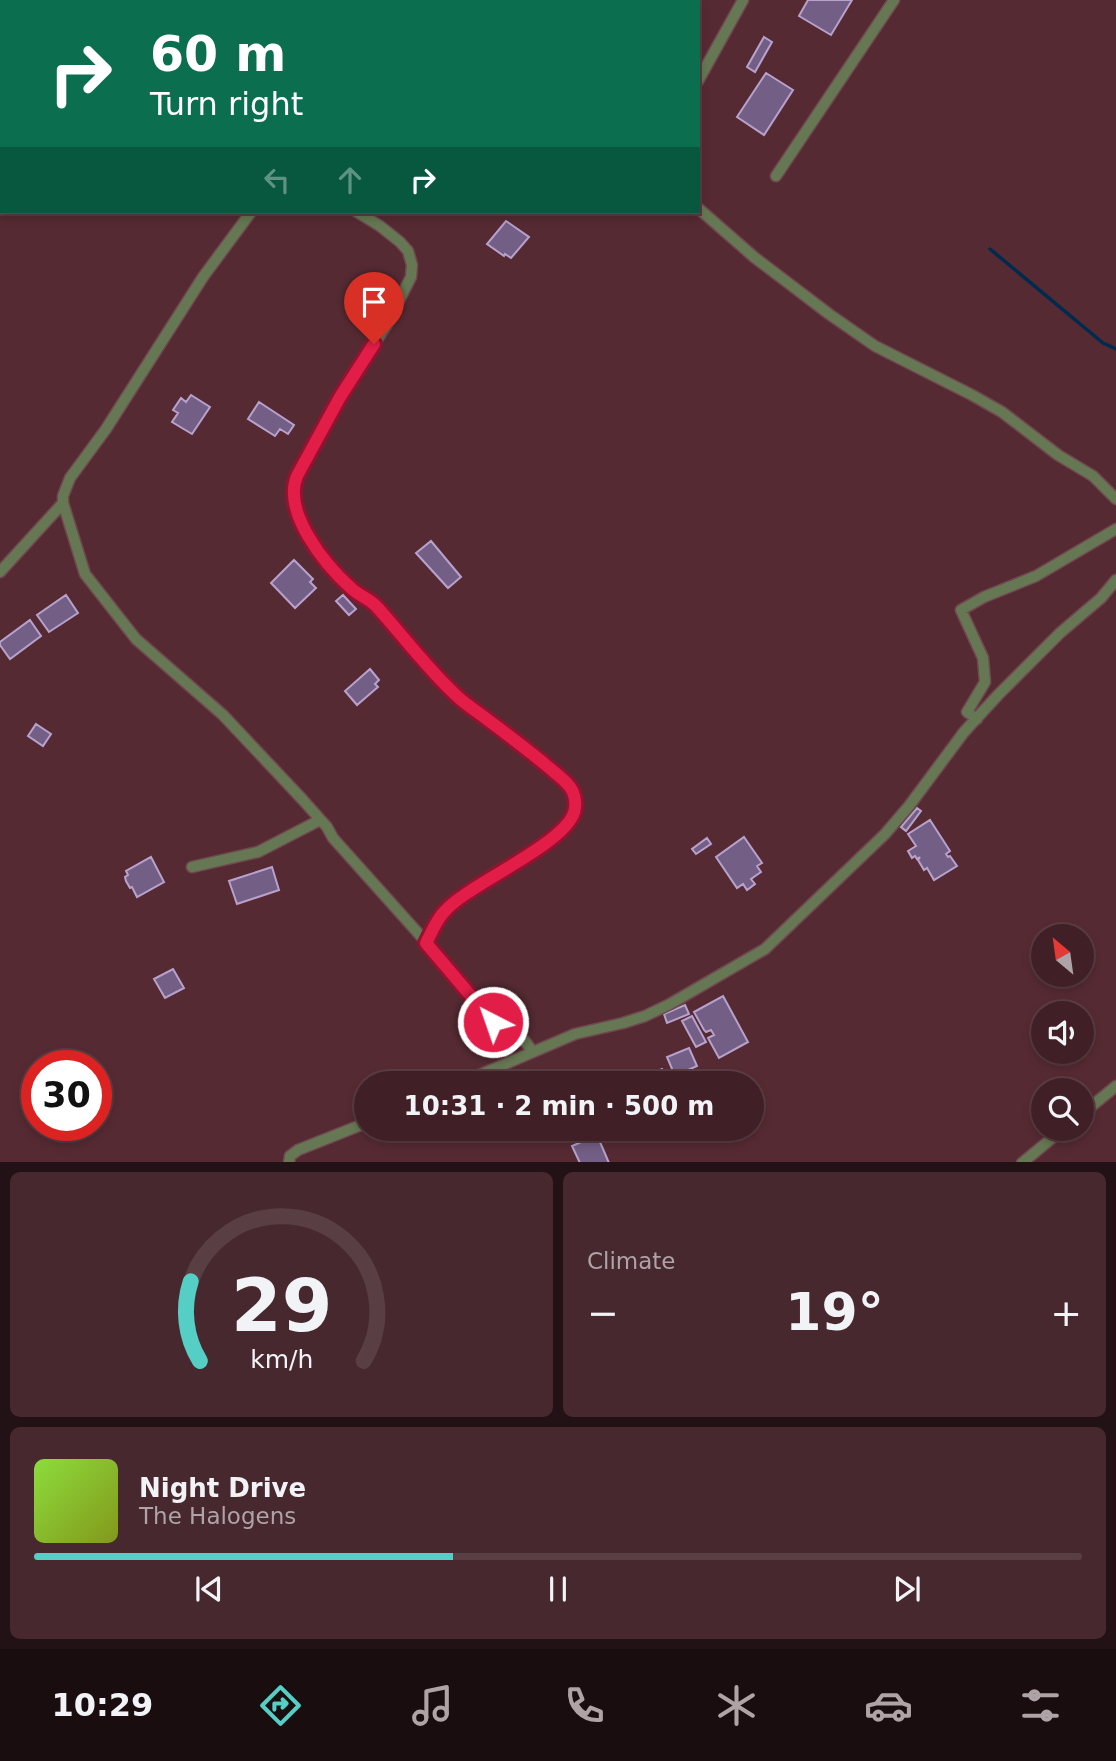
<!DOCTYPE html>
<html lang="en">
<head>
<meta charset="utf-8">
<style>
	:root { --surface:#402026; --page:#47282e; --text:#f1f3f6; --muted:#aea3a7; --line:#593e43; --accent:#55cec5 }
	body { margin:0; font-family:"DejaVu Sans",sans-serif; background:var(--page); color:var(--text); height:100vh; display:flex; flex-direction:column; font-size:26px; white-space:nowrap }
	* { box-sizing:border-box; margin:0 }
	p { font-size:23px; color:var(--muted) }
	.icon { flex:none; width:38px; height:38px; fill:none; stroke:currentColor; stroke-width:2; stroke-linecap:round; stroke-linejoin:round }
	.map { position:relative; height:1162px; overflow:hidden }
	.details { display:flex; flex-direction:column; gap:10px; padding:10px; background:#231215; flex:1 }
	.details>* { flex:none }
	.top-card { position:absolute; left:0px; top:0px; width:700px; height:214px; box-shadow:0 4px 10px #0003,0 0 0 2px var(--line); background:#0b6e4f; color:#fff; overflow:hidden }
	.needle { width:46px; rotate:331deg }
	.tools { position:absolute; left:1031px; top:924px; display:grid; gap:14px }
	.tools a { display:grid; place-items:center; width:63px; height:63px; border-radius:50%; background:var(--surface); box-shadow:0 4px 10px #0003,0 0 0 2px var(--line); font-size:35px }
	.speed { position:absolute; left:21px; top:1050px; display:flex; gap:14px; font-size:35px; font-weight:700; text-align:center }
	.speed>* { display:grid; place-content:center; width:91px; height:91px; border-radius:50%; background:var(--surface); box-shadow:0 4px 10px #0003,0 0 0 2px var(--line); line-height:1 }
	.speed .limit { border:10px solid #d22; background:#fff; color:#111 }
	.pin { position:absolute; display:grid; place-items:center; width:60px; height:60px; color:#fff; margin:-72px -30px; border-radius:50% 50% 50% 0; rotate:-45deg; box-shadow:0 0 7px #0007 }
	.pin .icon { rotate:45deg }
	.me { position:absolute; width:77px; margin:-38px; rotate:319deg; stroke-linejoin:round; filter:drop-shadow(0 0 5px #0008) }
	.turn { display:flex; align-items:center; gap:24px; height:147px; padding:0 35px; font-size:32px }
	.turn .icon { width:91px; height:91px; stroke-width:2.5 }
	.turn b { display:block; font-size:49px; line-height:60px }
	.lanes { display:flex; align-items:center; height:66px; padding:0 35px; background:#0003; justify-content:center; gap:35px; direction:ltr }
	.lanes .off { opacity:.35 }
	.big { font-size:52px; font-weight:600; line-height:1.1 }
	.details .tile { flex:1; display:flex; flex-direction:column; justify-content:center; gap:10px; min-width:0; padding:0 24px; border-radius:10px; background:var(--page) }
	.details .dial { align-items:center; gap:0 }
	.dial svg { height:182px; overflow:visible; fill:none; stroke:var(--line); stroke-width:7; stroke-linecap:round; text-anchor:middle }
	.dial text { fill:var(--text); stroke:none }
	.song { display:flex; align-items:center; gap:21px }
	.cover { width:84px; height:84px; border-radius:10px; background:linear-gradient(135deg,hsl(90 70% 55%),hsl(70 70% 35%)) }
	.played { height:7px; border-radius:4px; background:linear-gradient(90deg,var(--accent) 40%,var(--line) 40%) }
	.keys { display:flex; justify-content:space-around; direction:ltr }
	.heat { display:flex; justify-content:space-between; align-items:center; font-size:38px; direction:ltr }
	.details .tiles { flex:1; display:grid; gap:10px; grid-template-columns:1fr 1fr }
	.tile:last-child { grid-column:span 2 }
	.trip { position:absolute; left:354px; top:1071px; width:410px; height:70px; border-radius:35px; background:var(--surface); box-shadow:0 4px 10px #0003,0 0 0 2px var(--line); font-weight:600; line-height:70px; text-align:center }
	.menu { display:flex; height:112px; justify-content:space-around; align-items:center; background:#1a0d0f; color:var(--muted) }
	.menu .icon { width:49px; height:49px }
	.menu .current { color:var(--accent) }
	.menu b { font-size:32px; color:var(--text) }
	.map>svg:first-child { display:block }
</style>
</head>
<body>
<div class="map">
<svg width="1116" height="1163" viewBox="0 0 1116 1163">
	<rect width="100%" height="100%" fill="#562a33"/>
	<g fill="none" stroke-linecap="round" stroke-linejoin="round">
		<!-- stream -->
		<path stroke="#002b4e" stroke-width="3.5" d="M990,249L1103,343L1116,349"/>
	</g>
	<!-- building -->
	<path fill="#735e85" stroke="#b8a2cd" stroke-width="2" d="M133,0H181L180,2H131Z
		M808,0H852L831,35L799,16Z
		M764,37L772,42L755,72L747,67Z
		M766,73L793,90L764,135L737,117Z
		M506,221L529,237L511,258L505,254L504,256L487,244Z
		M191,395L210,407L192,434L172,422L178,413L173,410L181,398L186,402Z
		M259,402L294,425L288,434L280,429L275,436L248,419Z
		M431,541L461,577L448,588L416,553Z
		M294,560L313,579L310,582L316,588L295,608L271,583Z
		M66,595L78,613L49,632L37,615Z
		M343,595L356,609L349,615L336,601Z
		M30,620L41,636L10,659L0,645V642Z
		M370,669L379,680L375,684L378,687L357,705L345,691Z
		M36,724L51,734L43,746L28,736Z
		M917,808L921,811L906,831L901,827Z
		M930,820L950,851L946,854L948,857L950,856L957,866L934,880L927,868L924,870L918,860L920,857L917,859L915,856L912,858L908,851L916,846L908,834Z
		M744,837L762,863L757,866L761,872L751,879L755,884L747,890L743,884L737,888L716,857Z
		M707,838L711,844L696,854L692,849Z
		M151,857L164,882L137,897L132,887L130,888L126,881L125,877L128,875L126,871Z
		M272,867L279,890L237,904L229,881Z
		M173,969L184,988L165,998L154,979Z
		M723,996L748,1042L719,1058L708,1038L714,1035L711,1030L706,1032L704,1030L694,1012Z
		M685,1005L689,1014L667,1023L664,1014Z
		M692,1016L706,1042L696,1047L682,1021Z
		M689,1048L697,1066L675,1076L667,1057Z
		M662,1069L667,1080L658,1083L655,1082L635,1083L634,1081Z
		M570,1129H592L593,1130L566,1141L562,1132Z
		M597,1135L609,1163H580L572,1146Z"/>
	<g fill="none" stroke-linecap="round" stroke-linejoin="round">
		<defs>
			<path id="street" d="M359,0L362,2
				M698,81L743,0
				M776,176L894,0
				M698,208L754,257L829,314L875,346L972,395L1002,412L1058,455L1093,476L1116,499
				M251,212L203,277L106,429L70,478L63,496V503L85,574L136,639L223,715L302,799L327,827L333,838L444,962L493,1022L511,1035L524,1040L533,1052
				M357,212L380,226L400,242L408,251L412,265L411,277L386,326L352,378L315,440L297,476L293,490L296,511L320,554L343,581L358,594L374,604L430,668L459,698L534,755L562,779L571,788L575,798V808L572,820L562,830L523,859L459,898L445,911L436,923L427,943
				M0,572L63,503
				M977,719L967,712L985,682L983,658L961,610L984,597L1036,576L1116,529
				M192,867L258,852L320,820
				M461,1083L575,1034L623,1023L645,1016L670,1004L765,949L885,834L909,806L964,732L998,695L1060,633L1101,598L1116,580
				M1082,1114L1116,1086
				M289,1163L290,1156L298,1150L366,1123
				M1022,1163L1063,1129"/>
		</defs>
		<!-- street casing -->
		<use href="#street" stroke="#704850" stroke-width="13"/>
		<!-- street -->
		<use href="#street" stroke="#667853" stroke-width="10"/>
	</g>
	<g fill="none" stroke-linecap="round" stroke-linejoin="round">
		<defs>
			<path id="route" d="M374,344L340,397L297,476C282,512 325,565 352,589C360,596 370,599 377,607C404,637 429,671 459,698C468,706 479,713 488,720C508,735 528,750 547,766C554,772 564,779 570,787C574,792 576,801 575,808C572,842 469,883 445,911C436,920 432,932 426,943L493,1022"/>
		</defs>
		<!-- route casing -->
		<use href="#route" stroke="#92132f" stroke-width="18"/>
		<!-- route -->
		<use href="#route" stroke="#e11d48" stroke-width="12"/>
	</g>
</svg>
<div class="tools">
<a><svg class="needle" viewBox="-14 -14 28 28"><path d="M0-13l5 13h-10z" fill="#e53935"/><path d="M0 13l5-13h-10z" fill="#aea3a7"/></svg></a>
<a><svg class="icon" aria-label="sound" viewBox="0 0 24 24"><path d="M4 9h4l5-4v14l-5-4H4zM17 9q2 3 0 6"/></svg></a>
<a><svg class="icon" aria-label="search" viewBox="0 0 24 24"><circle cx="10" cy="10" r="6"/><path d="M15 15l6 6"/></svg></a>
</div>
<div class="speed"><div class="limit">30</div></div>
<div class="pin" style="left:374px;top:344px;background:#d93025"><svg class="icon" aria-label="arrive" viewBox="0 0 24 24"><path d="M6 21V4h12l-3 4 3 4H6"/></svg></div>
<svg class="me" style="left:493px;top:1022px" viewBox="-20 -20 40 40"><circle r="17" fill="#e11d48" stroke="#fff" stroke-width="3"/><path d="M0-11L8 9 0 5-8 9z" fill="#fff"/></svg>
<div class="trip">10:31 · 2 min · 500 m</div>
<div class="top-card">
<div class="turn"><svg class="icon" aria-label="right" viewBox="0 0 24 24"><path d="M7 20v-9h11M14 6l5 5-5 5"/></svg><div><b>60 m</b>Turn right</div></div>
<div class="lanes"><svg class="icon off" aria-label="left" viewBox="0 0 24 24"><path d="M17 20v-9H6M10 6l-5 5 5 5"/></svg><svg class="icon off" aria-label="ahead" viewBox="0 0 24 24"><path d="M12 20V5M6 11l6-6 6 6"/></svg><svg class="icon" aria-label="right" viewBox="0 0 24 24"><path d="M7 20v-9h11M14 6l5 5-5 5"/></svg></div>
</div>
</div>
<section class="details">
<div class="tiles">
<div class="tile dial"><svg viewBox="0 0 100 80">
<path d="M14 69A42 42 0 1 1 86 69"/>
<path d="M14 69A42 42 0 0 1 10 34" stroke="#55cec5"/>
<text x="50" y="56" font-size="32" font-weight="700">29</text>
<text x="50" y="72" font-size="11">km/h</text>
</svg></div>
<div class="tile"><p>Climate</p>
<div class="heat"><a>−</a><b class="big">19°</b><a>+</a></div>
</div>
<div class="tile">
<div class="song"><i class="cover"></i><div><b>Night Drive</b><p>The Halogens</p></div></div>
<div class="played"></div>
<div class="keys"><svg class="icon" aria-label="previous" viewBox="0 0 24 24"><path d="M18 5L8 12l10 7zM5 5v14"/></svg><svg class="icon" aria-label="pause" viewBox="0 0 24 24"><path d="M8 5v14M16 5v14"/></svg><svg class="icon" aria-label="next" viewBox="0 0 24 24"><path d="M6 5l10 7-10 7zM19 5v14"/></svg></div>
</div>
</div>
</section>
<nav class="menu">
<b>10:29</b>
<svg class="icon current" aria-label="directions" viewBox="0 0 24 24"><path d="M12 3l9 9-9 9-9-9zM9 14v-3h6M13 9l2 2-2 2"/></svg>
<svg class="icon" aria-label="music" viewBox="0 0 24 24"><path d="M9 18V5l10-2v13"/><circle cx="6" cy="18" r="3"/><circle cx="16" cy="16" r="3"/></svg>
<svg class="icon" aria-label="phone" viewBox="0 0 24 24"><path d="M5 4h4l2 5-3 2q2 4 5 5l2-3 5 2v4C11 20 4 13 5 4z"/></svg>
<svg class="icon" aria-label="climate" viewBox="0 0 24 24"><path d="M12 3v18M4 7l16 10M4 17L20 7"/></svg>
<svg class="icon" aria-label="car" viewBox="0 0 24 24"><path d="M5 17H2v-5l4-1 3-4h7l3 4 3 1v5h-3M9 17h6M6 11h13"/><circle cx="7" cy="17" r="2"/><circle cx="17" cy="17" r="2"/></svg>
<svg class="icon" aria-label="filters" viewBox="0 0 24 24"><path d="M4 7h16M4 17h16"/><circle cx="9" cy="7" r="2"/><circle cx="15" cy="17" r="2"/></svg>
</nav>
</body>
</html>
